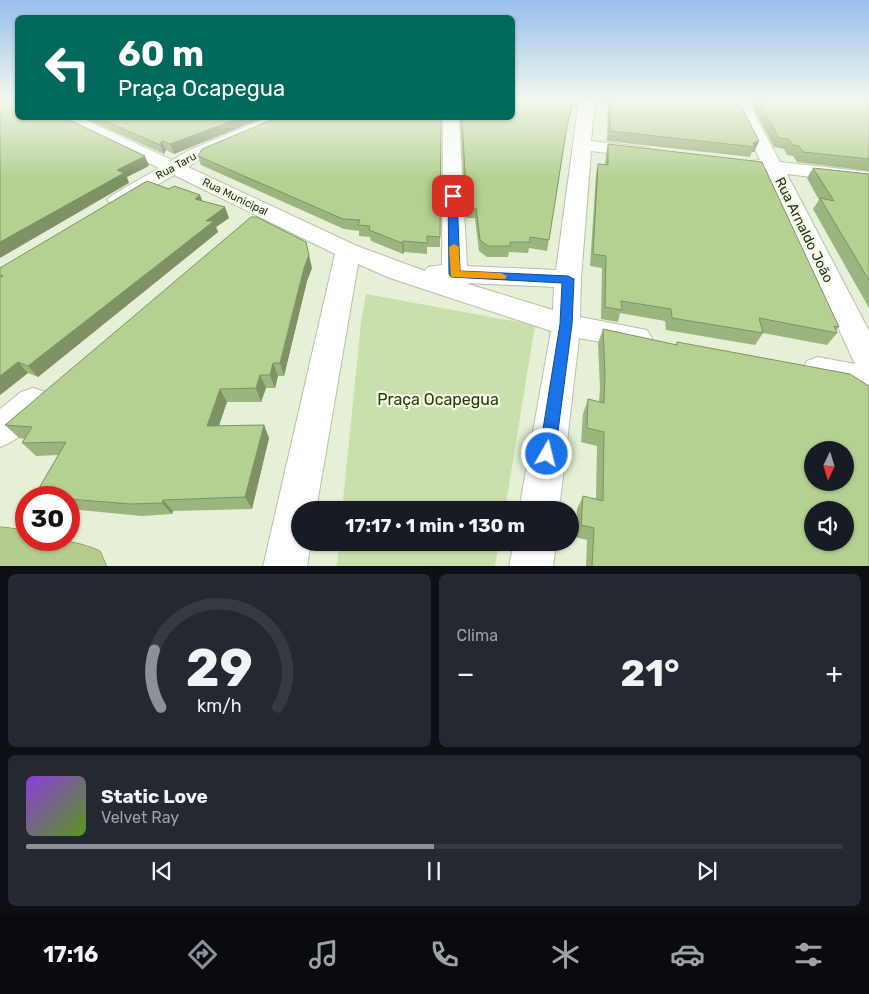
<!DOCTYPE html>
<html lang="pt">
<head>
<meta charset="utf-8">
<style>
	:root { --surface:#171b24; --page:#242831; --text:#f1f3f6; --muted:#9ea1a6; --line:#363941; --accent:#8c9099 }
	body { margin:0; font-family:Rubik,sans-serif; background:var(--page); color:var(--text); height:100vh; display:flex; flex-direction:column; font-size:19px; white-space:nowrap }
	* { box-sizing:border-box; margin:0 }
	p { font-size:16px; color:var(--muted) }
	.icon { flex:none; width:28px; height:28px; fill:none; stroke:currentColor; stroke-width:2; stroke-linecap:round; stroke-linejoin:round }
	.map { position:relative; height:566px; overflow:hidden }
	.sheet { display:flex; flex-direction:column; gap:8px; padding:8px; background:#0d0f14; flex:1 }
	.sheet>* { flex:none }
	.guide { position:absolute; left:15px; top:15px; width:500px; height:105px; border-radius:8px; box-shadow:0 1px 4px #0004; background:#00695c; color:#fff; overflow:hidden }
	.needle { width:32px; rotate:184deg }
	.tools { position:absolute; left:804px; top:441px; display:grid; gap:10px }
	.tools a { display:grid; place-items:center; width:50px; height:50px; border-radius:50%; background:var(--surface); box-shadow:0 1px 4px #0004; font-size:25px }
	.speed { position:absolute; left:15px; top:486px; display:flex; gap:10px; font-size:25px; font-weight:700; text-align:center }
	.speed>* { display:grid; place-content:center; width:65px; height:65px; border-radius:50%; background:var(--surface); box-shadow:0 1px 4px #0004; line-height:1 }
	.speed .limit { border:8px solid #d22; background:#fff; color:#111 }
	.pin { position:absolute; display:grid; place-items:center; width:42px; height:42px; color:#fff; margin:-21px; border-radius:10px; box-shadow:0 2px 8px #0006 }
	.me { position:absolute; width:55px; margin:-28px; rotate:8deg; stroke-linejoin:round; filter:drop-shadow(0 0 4px #0008) }
	.turn { display:flex; align-items:center; gap:18px; height:105px; padding:0 20px; font-size:22px }
	.turn .icon { width:65px; height:65px; stroke-width:2.5 }
	.turn b { display:block; font-size:35px; line-height:42px }
	.big { font-size:38px; font-weight:700; line-height:1.1 }
	.sheet .tile { flex:1; display:flex; flex-direction:column; justify-content:center; gap:8px; min-width:0; padding:0 18px; border-radius:8px; background:var(--page) }
	.sheet .dial { align-items:center; gap:0 }
	.dial svg { height:130px; overflow:visible; fill:none; stroke:var(--line); stroke-width:7; stroke-linecap:round; text-anchor:middle }
	.dial text { fill:var(--text); stroke:none }
	.song { display:flex; align-items:center; gap:15px }
	.cover { width:60px; height:60px; border-radius:8px; background:linear-gradient(135deg,hsl(270 70% 55%),hsl(90 70% 35%)) }
	.played { height:5px; border-radius:2px; background:linear-gradient(90deg,var(--accent) 50%,var(--line) 50%) }
	.keys { display:flex; justify-content:space-around; direction:ltr }
	.heat { display:flex; justify-content:space-between; align-items:center; font-size:28px; direction:ltr }
	.sheet .tiles { flex:1; display:grid; gap:8px; grid-template-columns:1fr 1fr }
	.tile:last-child { grid-column:span 2 }
	.trip { position:absolute; left:291px; top:501px; width:288px; height:50px; border-radius:25px; background:var(--surface); box-shadow:0 1px 4px #0004; font-weight:700; line-height:50px; text-align:center }
	.dock { display:flex; height:80px; justify-content:space-around; align-items:center; background:#090b0e; color:var(--muted) }
	.dock .icon { width:35px; height:35px }
	.dock .selected { color:var(--accent) }
	.dock b { font-size:22px; color:var(--text) }
	.map>svg:first-child { display:block }
</style>
</head>
<body>
<div class="map">
<svg width="869" height="567" viewBox="0 0 869 567">
	<rect width="100%" height="100%" fill="#e5f0d7"/>
	<!-- green -->
	<path fill="#c9e0ac" d="M366,294L535,325L505,510H342L361,323Z
		M339,543V542L499,543L495,566H337Z"/>
	<g fill="none" stroke-linecap="round" stroke-linejoin="round">
		<defs>
			<path id="minor" d="M579,100H595L591,141L642,147L648,148L651,152L648,156L642,157L591,151L581,279L580,317L647,330L652,338L647,346L637,349L579,338L559,510H519L551,331L390,278L358,264L316,510H300V542H311L307,567H263L335,254L174,175L125,204L118,206L111,204L107,200L111,196L159,168L63,121L61,118H81L172,160L192,149L267,118H288L286,121L204,157L188,167L357,246L425,271L428,267L442,265L443,118H459L467,266L556,270ZM468,283L554,287L553,310L468,284Z
				M733,100H747L780,162L869,172V184L787,174L869,331V392L807,379L802,370L807,361L818,357L855,364L766,172L751,169L748,165L751,161L760,160Z
				M33,388L45,392L50,402C41,421 19,440 0,447V409L21,392Z
				M514,542H556L553,567H509Z"/>
			<path id="major" d="M0,527L26,530V540C56,540 72,539 100,551L107,567H0Z"/>
		</defs>
		<!-- minor casing -->
		<use href="#minor" stroke="#b6c1a9" stroke-width="2"/>
		<!-- major casing -->
		<use href="#major" stroke="#647e3a" stroke-width="1"/>
		<!-- minor -->
		<use href="#minor" fill="#fff" fill-rule="evenodd"/>
		<!-- major -->
		<use href="#major" fill="#b5cb8f" fill-rule="evenodd"/>
	</g>
	<!-- wall -->
	<path fill="#9cb47d" d="M512,100H574L566,132L547,251L529,248L528,253L509,252L508,257H487L479,251L475,218H466L460,118H512Z
		M599,100H738L759,141L754,152H752L750,157L607,141L608,104L599,103Z
		M749,100H869V171L797,162L793,156L787,155L784,149L774,147Z
		M84,118H263L174,154L166,150L164,154Z
		M441,118L440,247H427V254L404,252L403,254L371,241L370,237L359,236V231L344,229L201,165L198,156Z
		M608,144L839,327L836,330L837,333L827,345L763,333L755,345L666,330L665,321L620,313L618,322L601,319L602,268L590,266L596,175L598,164L605,165L606,155Z
		M813,168L869,174V308L813,209L819,200L807,178Z
		M169,189L200,195L202,201L229,218L216,227L218,232L38,377L28,373L0,395V268Z
		M312,268L307,281L284,376H278L275,388H266L261,402H227L219,426L264,425L269,438L252,509L173,511L172,514L142,516L69,509V498H37L35,495L58,455L36,456L22,443L25,439L19,438L5,425Z
		M603,329L676,345L677,342L869,567H586L587,540L575,537L577,509L583,496L596,499L597,446L581,442L583,414L588,399L599,402L600,388L598,343Z"/>
	<!-- shaded-wall -->
	<path fill="#7f9266" d="M0,100H13L0,103Z
		M239,118H263L174,154L170,144Z
		M162,141L166,150L164,154L160,145Z
		M759,141L754,152H752L755,147L753,143Z
		M145,156L149,166L127,177L129,183L0,258V242L117,170Z
		M200,195L204,206L195,199Z
		M225,207L229,218L216,227L218,232L38,377L28,366L206,221Z
		M403,241L404,252L403,254L402,243Z
		M309,255L312,268L307,281L284,376L280,363L304,268Z
		M18,362L28,373L0,395V376Z
		M273,363L278,376L275,388L270,375Z
		M260,375L266,388L261,402L256,388Z
		M220,389L227,402L214,439L207,426Z
		M264,425L269,438L252,509L245,497Z
		M163,500L173,511L172,514L162,503Z"/>
	<!-- building -->
	<path fill="#b5d191" stroke="#7f9266" fill-rule="evenodd" d="M15,100H18V118H65L145,156L117,170L124,173L0,242V105L15,101Z
		M512,100H573L567,126L549,240L530,237V242H510V246H488L480,240L476,208H467L462,118H512Z
		M610,100H738L759,141L753,143L755,147L610,131Z
		M758,100H869V159L803,152L799,146L793,145L789,139L779,138Z
		M99,118H239L170,144L162,141L160,145Z
		M276,118H441L440,237L427,236V243L403,241L402,243L369,230L370,226L358,225L360,220L343,219L198,156L202,149Z
		M608,144L762,162L839,327L834,326L837,333L759,318L763,333L672,318L671,309L621,301L622,310L605,307L606,256L593,254L598,164L608,165Z
		M813,168L869,174V280L820,198L834,201Z
		M147,181L169,189L174,186L200,195L195,199L225,207L206,221H214L28,366L18,362L0,376V278L3,276L0,275V268Z
		M251,217H257L306,242L309,255L304,268L280,363H273L270,375H260L256,388L220,389L207,426L264,425L245,497L163,500L162,503L130,504L69,499V498H57L35,495L66,442L22,443L32,427L5,425Z
		M603,329L677,345V342L850,374L869,386V567H592L594,528L581,525L583,496L603,501L604,432L587,428L588,399L604,403L605,373ZM812,450H845V482H812ZM812,510H845V542H812Z"/>
	<!-- sky -->
	<linearGradient id="sky" x2="0" y2="1"><stop stop-color="#97bfed"/><stop offset="0.56" stop-color="#f3f8ed"/><stop offset="1" stop-color="#f3f8ed" stop-opacity="0"/></linearGradient>
	<rect width="869" height="179" fill="url(#sky)"/>
	<!-- route -->
	<path fill="#1a73e8" stroke="#114b97" d="M453,193L457,196L460,271L568,276L574,279L572,324L555,454L553,459L547,461L542,459L539,454L560,324L562,283L451,277L449,274L448,196Z"/>
	<!-- slow -->
	<path fill="#f59e0b" d="M454,244L459,247L460,271L501,273L507,276L505,279L451,277L449,247Z"/>
	<g text-anchor="middle" dominant-baseline="central" stroke-width="4.5" stroke-linejoin="round" paint-order="stroke">
		<!-- far-street labels -->
		<g font-size="11" fill="#2b2f26" stroke="#f2fee4">
			<text transform="translate(176 166) rotate(-29)">Rua Taru</text>
			<text transform="translate(235 197) rotate(26)">Rua Municipal</text>
		</g>
		<!-- street labels -->
		<g font-size="14" fill="#2b2f26" stroke="#f2fee4">
			<text transform="translate(804 230) rotate(64)">Rua Arnaldo João</text>
		</g>
		<!-- near-park labels -->
		<g font-size="16" fill="#293a0b" stroke="#f2fee4">
			<text x="438" y="399">Praça Ocapegua</text>
		</g>
	</g>
</svg>
<div class="tools">
<a><svg class="needle" viewBox="-14 -14 28 28"><path d="M0-13l5 13h-10z" fill="#e53935"/><path d="M0 13l5-13h-10z" fill="#9ea1a6"/></svg></a>
<a><svg class="icon" aria-label="sound" viewBox="0 0 24 24"><path d="M4 9h4l5-4v14l-5-4H4zM17 9q2 3 0 6"/></svg></a>
</div>
<div class="speed"><div class="limit">30</div></div>
<div class="pin" style="left:453px;top:196px;background:#d93025"><svg class="icon" aria-label="arrive" viewBox="0 0 24 24"><path d="M6 21V4h12l-3 4 3 4H6"/></svg></div>
<svg class="me" style="left:547px;top:454px" viewBox="-20 -20 40 40"><circle r="17" fill="#1a73e8" stroke="#fff" stroke-width="3"/><path d="M0-11L8 9 0 5-8 9z" fill="#fff"/></svg>
<div class="trip">17:17 · 1 min · 130 m</div>
<div class="guide">
<div class="turn"><svg class="icon" aria-label="left" viewBox="0 0 24 24"><path d="M17 20v-9H6M10 6l-5 5 5 5"/></svg><div><b>60 m</b>Praça Ocapegua</div></div>
</div>
</div>
<section class="sheet">
<div class="tiles">
<div class="tile dial"><svg viewBox="0 0 100 80">
<path d="M14 69A42 42 0 1 1 86 69"/>
<path d="M14 69A42 42 0 0 1 10 34" stroke="#8c9099"/>
<text x="50" y="56" font-size="32" font-weight="700">29</text>
<text x="50" y="72" font-size="11">km/h</text>
</svg></div>
<div class="tile"><p>Clima</p>
<div class="heat"><a>−</a><b class="big">21°</b><a>+</a></div>
</div>
<div class="tile">
<div class="song"><i class="cover"></i><div><b>Static Love</b><p>Velvet Ray</p></div></div>
<div class="played"></div>
<div class="keys"><svg class="icon" aria-label="previous" viewBox="0 0 24 24"><path d="M18 5L8 12l10 7zM5 5v14"/></svg><svg class="icon" aria-label="pause" viewBox="0 0 24 24"><path d="M8 5v14M16 5v14"/></svg><svg class="icon" aria-label="next" viewBox="0 0 24 24"><path d="M6 5l10 7-10 7zM19 5v14"/></svg></div>
</div>
</div>
</section>
<nav class="dock">
<b>17:16</b>
<svg class="icon selected" aria-label="directions" viewBox="0 0 24 24"><path d="M12 3l9 9-9 9-9-9zM9 14v-3h6M13 9l2 2-2 2"/></svg>
<svg class="icon" aria-label="music" viewBox="0 0 24 24"><path d="M9 18V5l10-2v13"/><circle cx="6" cy="18" r="3"/><circle cx="16" cy="16" r="3"/></svg>
<svg class="icon" aria-label="phone" viewBox="0 0 24 24"><path d="M5 4h4l2 5-3 2q2 4 5 5l2-3 5 2v4C11 20 4 13 5 4z"/></svg>
<svg class="icon" aria-label="climate" viewBox="0 0 24 24"><path d="M12 3v18M4 7l16 10M4 17L20 7"/></svg>
<svg class="icon" aria-label="car" viewBox="0 0 24 24"><path d="M5 17H2v-5l4-1 3-4h7l3 4 3 1v5h-3M9 17h6M6 11h13"/><circle cx="7" cy="17" r="2"/><circle cx="17" cy="17" r="2"/></svg>
<svg class="icon" aria-label="filters" viewBox="0 0 24 24"><path d="M4 7h16M4 17h16"/><circle cx="9" cy="7" r="2"/><circle cx="15" cy="17" r="2"/></svg>
</nav>
</body>
</html>
